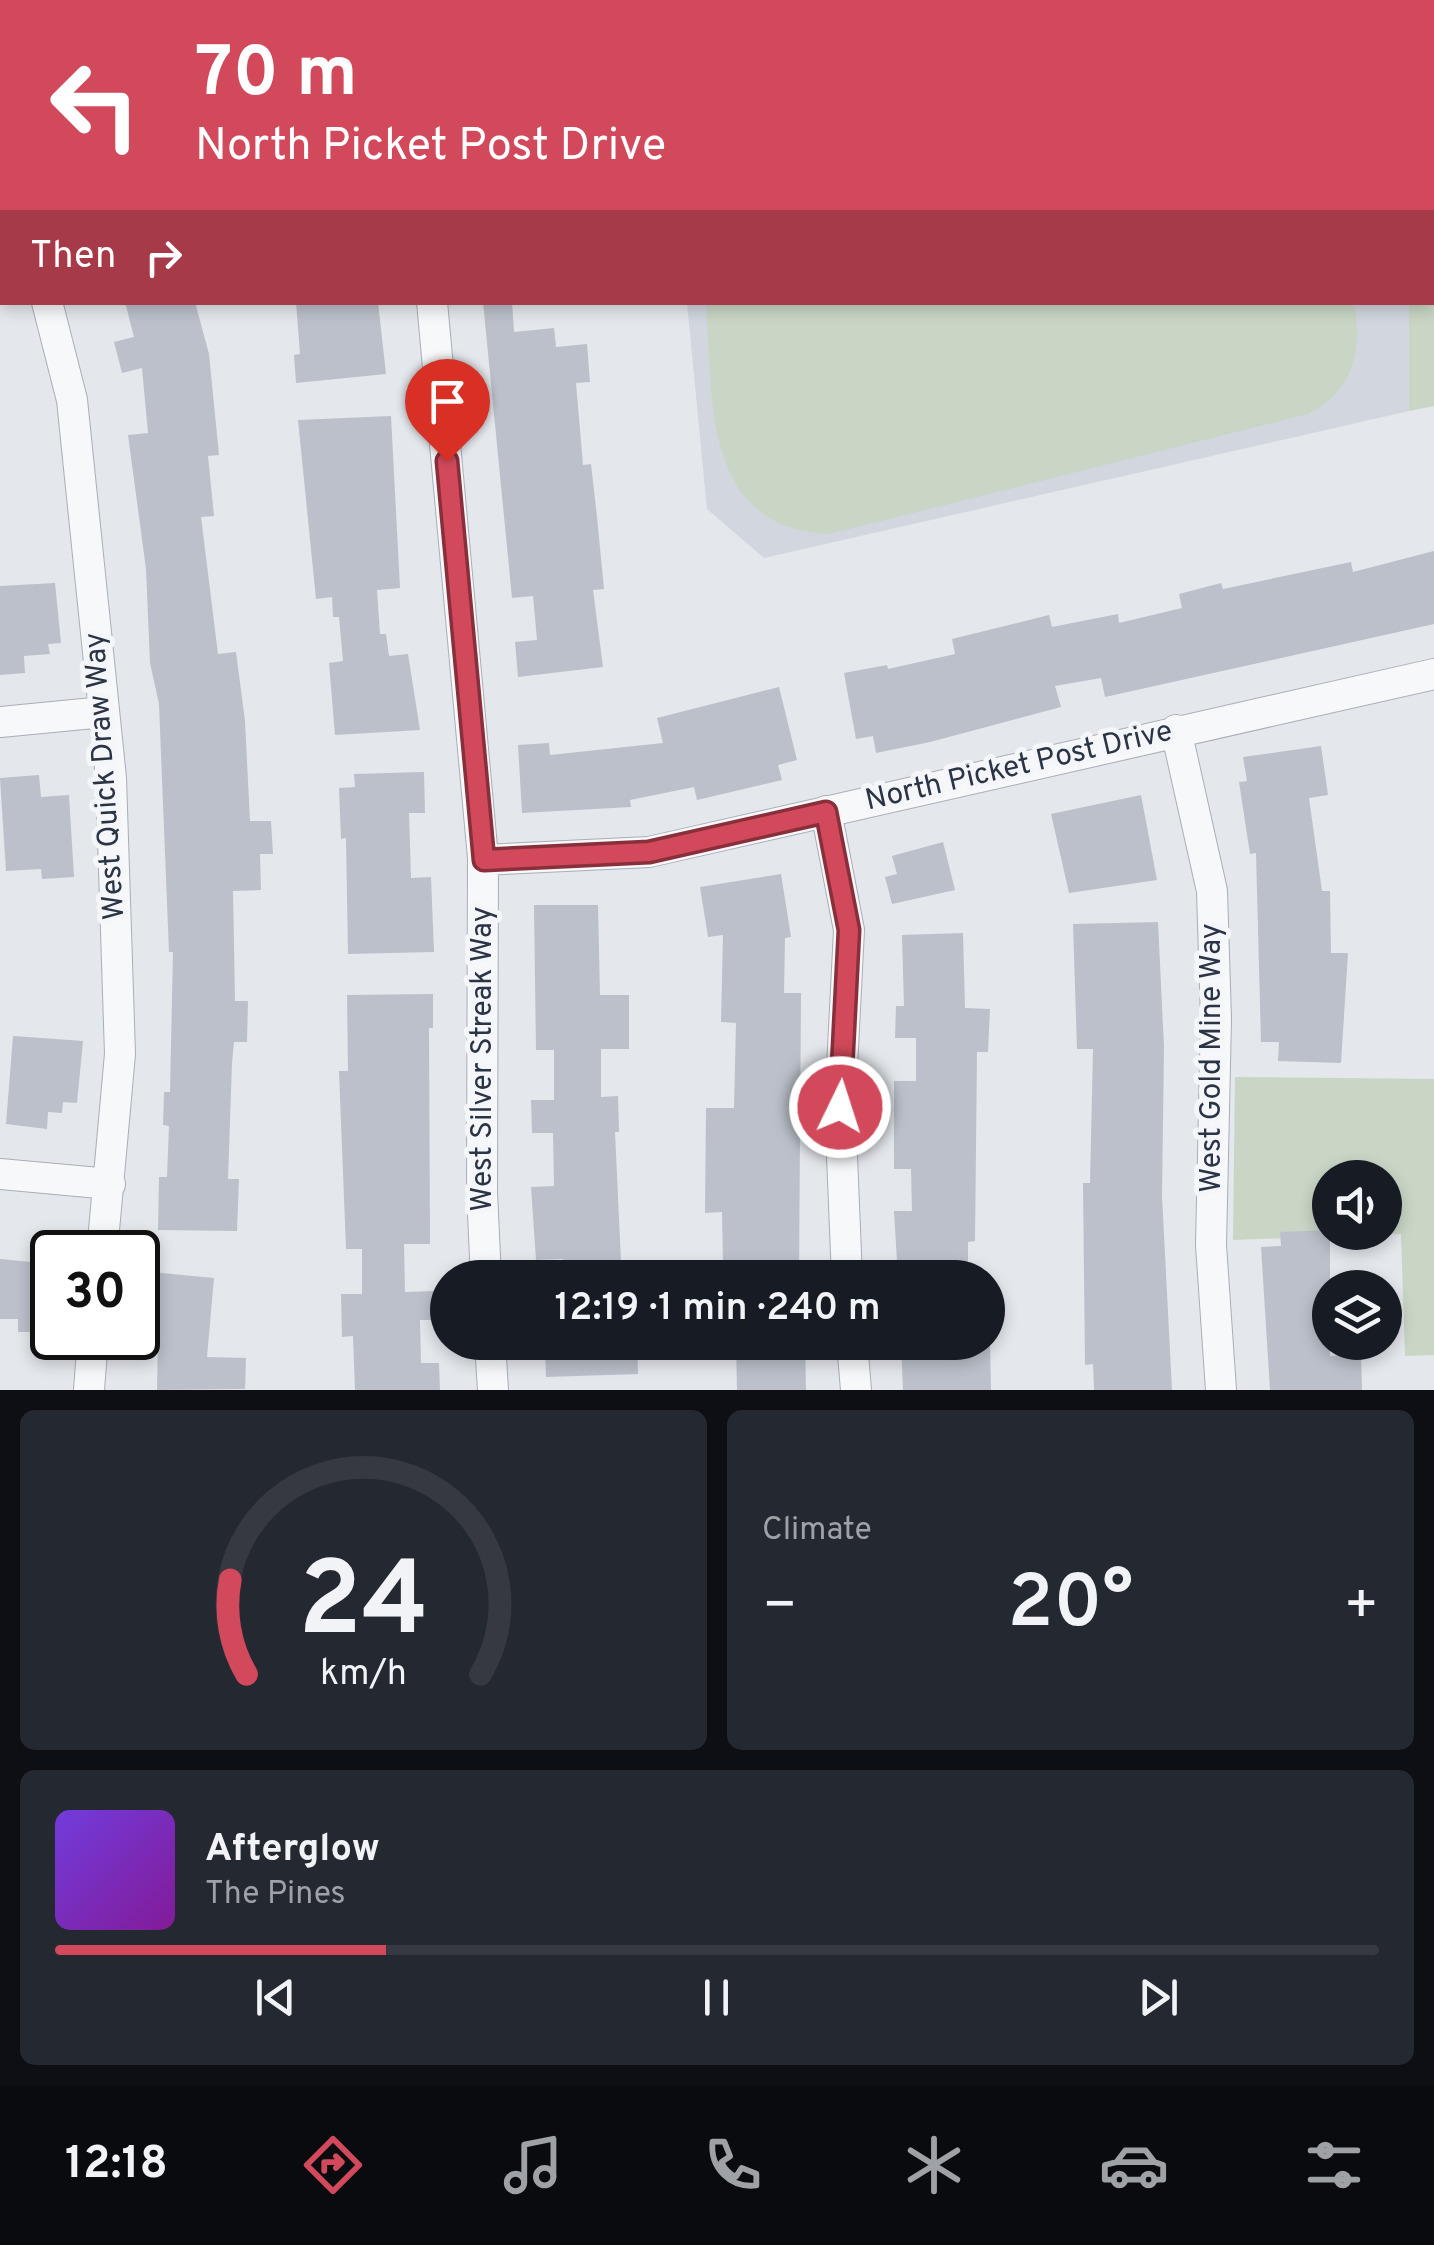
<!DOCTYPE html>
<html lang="en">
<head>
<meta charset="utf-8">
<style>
	:root { --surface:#171b24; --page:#242831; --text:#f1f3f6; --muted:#9ea1a6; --line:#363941; --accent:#d1495b }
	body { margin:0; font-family:Overpass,sans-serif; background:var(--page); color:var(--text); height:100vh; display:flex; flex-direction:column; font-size:38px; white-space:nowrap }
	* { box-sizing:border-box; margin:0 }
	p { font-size:32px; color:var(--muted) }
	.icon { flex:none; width:55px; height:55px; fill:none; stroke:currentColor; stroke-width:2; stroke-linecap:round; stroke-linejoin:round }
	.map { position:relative; height:1390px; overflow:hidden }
	.drawer { display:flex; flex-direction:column; gap:20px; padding:20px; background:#0d0f14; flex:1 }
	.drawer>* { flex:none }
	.banner { position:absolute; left:0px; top:0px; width:1435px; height:305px; box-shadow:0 5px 15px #0003; background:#d1495b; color:#fff; overflow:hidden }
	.tools { position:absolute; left:1312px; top:1160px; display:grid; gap:20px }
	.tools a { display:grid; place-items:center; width:90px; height:90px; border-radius:50%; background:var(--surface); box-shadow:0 5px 15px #0003; font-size:50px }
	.speed { position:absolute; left:30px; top:1230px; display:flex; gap:20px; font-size:50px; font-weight:700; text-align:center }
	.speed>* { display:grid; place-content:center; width:130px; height:130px; border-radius:50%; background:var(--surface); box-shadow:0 5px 15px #0003; line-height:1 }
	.speed .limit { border:5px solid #111; border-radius:15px; background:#fff; color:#111 }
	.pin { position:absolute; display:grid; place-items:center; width:85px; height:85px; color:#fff; margin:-102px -42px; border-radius:50% 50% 50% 0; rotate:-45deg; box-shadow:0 0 10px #0007 }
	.pin .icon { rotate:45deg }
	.me { position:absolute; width:110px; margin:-55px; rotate:4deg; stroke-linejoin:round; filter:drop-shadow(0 0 8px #0008) }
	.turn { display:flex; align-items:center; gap:35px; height:210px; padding:0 30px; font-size:45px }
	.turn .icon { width:130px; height:130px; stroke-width:2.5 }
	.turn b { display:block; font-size:70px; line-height:85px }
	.then { display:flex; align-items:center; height:95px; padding:0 30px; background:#0003; gap:20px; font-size:38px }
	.big { font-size:75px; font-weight:600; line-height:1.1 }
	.drawer .widget { flex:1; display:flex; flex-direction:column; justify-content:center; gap:15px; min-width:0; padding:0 35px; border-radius:15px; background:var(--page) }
	.drawer .dial { align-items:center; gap:0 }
	.dial svg { height:260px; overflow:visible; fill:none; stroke:var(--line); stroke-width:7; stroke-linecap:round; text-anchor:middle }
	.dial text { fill:var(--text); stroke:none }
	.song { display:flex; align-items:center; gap:30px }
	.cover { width:120px; height:120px; border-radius:15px; background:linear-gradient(135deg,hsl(260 70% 55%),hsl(290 70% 35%)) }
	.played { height:10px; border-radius:5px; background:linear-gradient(90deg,var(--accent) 25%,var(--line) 25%) }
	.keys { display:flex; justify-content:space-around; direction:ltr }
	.heat { display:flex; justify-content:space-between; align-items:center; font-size:55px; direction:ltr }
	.drawer .tiles { flex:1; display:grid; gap:20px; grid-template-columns:1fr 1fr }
	.widget:last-child { grid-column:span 2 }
	.trip { position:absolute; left:430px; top:1260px; width:575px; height:100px; border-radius:50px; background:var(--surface); box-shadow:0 5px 15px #0003; font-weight:600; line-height:100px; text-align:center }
	.tabs { display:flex; height:160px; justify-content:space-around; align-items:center; background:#090b0e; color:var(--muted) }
	.tabs .icon { width:70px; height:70px }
	.tabs .active { color:var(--accent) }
	.tabs b { font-size:45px; color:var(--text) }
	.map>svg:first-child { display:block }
</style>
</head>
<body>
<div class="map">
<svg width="1434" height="1390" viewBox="0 0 1434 1390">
	<rect width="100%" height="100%" fill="#e4e7ec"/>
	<!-- built -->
	<path fill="#d2d6de" d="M658,0H1409V2H658Z
		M687,303H1409V411L764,558L707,509Z"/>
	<!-- green -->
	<path fill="#c9d6c5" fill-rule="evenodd" d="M1409,0H1434V406L1409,411V303L1432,302V2Z
		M706,303H1354C1363,351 1353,392 1308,414L829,534C701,529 713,396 706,303Z
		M1235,1077L1434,1079V1355L1405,1356L1401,1234L1233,1240ZM1330,1178H1385V1232H1330Z"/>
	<!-- building -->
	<path fill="#bbc0ca" d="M125,302H195L209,354L219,455L208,456L214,516L201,517L218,654L236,652L245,721L250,821H271L273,854H260L261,890L233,891L235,1001H248L247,1042H234L232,1063L228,1179H239L237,1231L158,1230L159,1177H167L169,1126L163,1125L164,1092H170L173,952H169L159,704L150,663L146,569L128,435L148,433L142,368L122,373L114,342L134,337Z
		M296,302H378L386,374L296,383L294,355L300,354Z
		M483,302H512L514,332L554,328L556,347L587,344L590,382L576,383L583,465L591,464L597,517L604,589L593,590L603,667L518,677L515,642L537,640L533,596L512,598Z
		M391,416L400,588L377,590L380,634H386L389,656L408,654L420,730L335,735L329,663L343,661L339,617H333L332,597L316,599L298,420Z
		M1434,551V624L1105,697L1101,678L1055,686L1061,707L930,742L876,753L873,736L856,739L844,673L887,665L888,669L955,654L952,639L1049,615L1052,627L1118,614L1119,623L1182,608L1179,594L1221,583L1223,589L1351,562L1353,572Z
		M55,583L61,643L48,644L50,654L24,656L25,673L0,675V586Z
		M779,687L797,760L778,765L782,780L697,800L694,787L630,800L631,807L522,813L518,745L549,743L550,755L663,743L657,718Z
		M1321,746L1328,795L1309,798L1322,891H1330L1331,953H1348L1341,1063L1278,1061L1279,1042H1261L1256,853L1250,854L1239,782L1247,781L1243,757Z
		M424,772L425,813H409L411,878L431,877L434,952L348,954L346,838L341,839L339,788L355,787L354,774Z
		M39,775L41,797L69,795L74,877L42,879L41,869L6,871L0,778Z
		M1141,795L1157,880L1069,893L1051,814Z
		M943,842L955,890L892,904L885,877L897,874L892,856Z
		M781,874L791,937L785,938L784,993H801L799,1278H738L737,1265H723L722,1212L705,1213L706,1108H734L736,1023L721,1022L723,935L708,937L700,887Z
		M534,905H598L600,995H629V1049H601V1097L618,1096L619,1132H615L621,1262H605L606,1278H563V1259L536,1260L531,1187L554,1186L553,1133H532L531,1100H554V1050H536Z
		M1158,922L1164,1047L1162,1196L1172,1390H1094L1093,1364L1085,1365L1083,1183H1090L1093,1049H1077L1073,924Z
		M963,933L965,1008L990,1009L988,1052H977L975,1241L968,1242V1278H898L894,1211H912L911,1169H894V1081H916V1038H895L896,1006H904L902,935Z
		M433,994V1028H429L430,1244H404L405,1292L435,1291L436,1320H420L421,1363H439L440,1390H355L353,1336L342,1337L341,1294H362V1249H346L339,1071H348L347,995Z
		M13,1036L83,1041L77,1103L63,1102L62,1113L48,1112L47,1129L6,1124Z
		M1330,1230V1356L1361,1355L1362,1390H1270L1261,1247L1281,1246L1280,1232Z
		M0,1259L52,1264V1332H18V1319H0Z
		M151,1272L214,1278L207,1357L246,1358L245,1389L157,1390L158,1335L145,1334Z
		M562,1342H637L638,1374L546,1377L545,1346Z
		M736,1342H805L806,1390H737Z
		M901,1342H990L991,1390H903Z"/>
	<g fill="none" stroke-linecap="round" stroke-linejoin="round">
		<defs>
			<path id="minor" d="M710,2V0
				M1317,2V0
				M0,210L2,209
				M47,302L72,400L111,778L120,1054L102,1252
				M432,302L483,858L482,1192L486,1278
				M0,722L104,712
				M1176,730L1212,891L1216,1019L1211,1245L1221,1390
				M826,811L849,930L840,1107L847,1278
				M483,860L649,852L1434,674
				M0,1174L110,1184
				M490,1342L493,1390
				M852,1342L856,1390
				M89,1390L93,1338"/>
		</defs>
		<!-- minor casing -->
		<use href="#minor" stroke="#a9aeb7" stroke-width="32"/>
		<!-- minor -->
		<use href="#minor" stroke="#f7f8fa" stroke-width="30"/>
	</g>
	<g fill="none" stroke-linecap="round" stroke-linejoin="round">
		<defs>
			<path id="route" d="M447,461L484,860L649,852L826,812L849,930L840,1107"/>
		</defs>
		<!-- route casing -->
		<use href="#route" stroke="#882f3b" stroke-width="25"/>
		<!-- route -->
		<use href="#route" stroke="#d1495b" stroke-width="18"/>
	</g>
	<g text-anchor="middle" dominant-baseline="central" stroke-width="10" stroke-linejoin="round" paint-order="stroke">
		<!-- street labels -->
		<g font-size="30" fill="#2b3445" stroke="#f4f6f9">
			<text transform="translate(1019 767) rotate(-13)">North Picket Post Drive</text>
			<text transform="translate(106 776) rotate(-94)">West Quick Draw Way</text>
			<text transform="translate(1212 1058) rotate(-90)">West Gold Mine Way</text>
			<text transform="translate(483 1059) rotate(-90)">West Silver Streak Way</text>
		</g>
	</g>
</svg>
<div class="tools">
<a><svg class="icon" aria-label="sound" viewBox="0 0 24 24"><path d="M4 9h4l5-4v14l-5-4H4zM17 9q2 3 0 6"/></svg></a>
<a><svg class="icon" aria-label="layers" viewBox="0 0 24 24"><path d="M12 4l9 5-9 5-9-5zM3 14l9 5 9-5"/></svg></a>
</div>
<div class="speed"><div class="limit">30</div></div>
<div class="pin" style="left:447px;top:461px;background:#d93025"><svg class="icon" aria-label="arrive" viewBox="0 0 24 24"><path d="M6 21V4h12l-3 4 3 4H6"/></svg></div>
<svg class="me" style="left:840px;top:1107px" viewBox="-20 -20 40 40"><circle r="17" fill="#d1495b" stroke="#fff" stroke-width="3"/><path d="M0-11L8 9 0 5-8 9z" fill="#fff"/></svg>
<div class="trip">12:19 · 1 min · 240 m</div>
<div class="banner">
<div class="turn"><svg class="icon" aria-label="left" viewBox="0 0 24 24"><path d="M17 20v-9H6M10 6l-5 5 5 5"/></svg><div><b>70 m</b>North Picket Post Drive</div></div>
<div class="then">Then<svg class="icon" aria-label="right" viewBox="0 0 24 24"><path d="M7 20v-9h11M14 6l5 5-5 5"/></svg></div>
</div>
</div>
<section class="drawer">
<div class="tiles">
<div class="widget dial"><svg viewBox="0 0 100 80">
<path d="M14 69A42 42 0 1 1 86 69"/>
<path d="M14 69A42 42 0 0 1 9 40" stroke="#d1495b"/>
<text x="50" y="56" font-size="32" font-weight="700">24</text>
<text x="50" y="72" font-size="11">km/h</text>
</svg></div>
<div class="widget"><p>Climate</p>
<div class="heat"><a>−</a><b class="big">20°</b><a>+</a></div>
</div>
<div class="widget">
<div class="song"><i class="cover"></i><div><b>Afterglow</b><p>The Pines</p></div></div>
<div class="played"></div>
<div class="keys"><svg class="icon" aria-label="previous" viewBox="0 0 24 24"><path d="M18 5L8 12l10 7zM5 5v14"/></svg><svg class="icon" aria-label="pause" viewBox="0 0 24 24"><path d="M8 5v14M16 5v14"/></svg><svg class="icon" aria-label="next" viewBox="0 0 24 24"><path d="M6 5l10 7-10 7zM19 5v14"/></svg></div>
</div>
</div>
</section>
<nav class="tabs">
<b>12:18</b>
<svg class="icon active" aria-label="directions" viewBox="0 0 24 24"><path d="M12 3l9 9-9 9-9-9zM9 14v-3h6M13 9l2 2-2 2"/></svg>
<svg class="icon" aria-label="music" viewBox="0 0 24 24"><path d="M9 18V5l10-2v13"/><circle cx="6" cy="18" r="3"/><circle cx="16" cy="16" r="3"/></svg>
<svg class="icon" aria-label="phone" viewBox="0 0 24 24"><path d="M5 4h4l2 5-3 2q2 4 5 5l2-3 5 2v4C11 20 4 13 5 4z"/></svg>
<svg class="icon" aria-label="climate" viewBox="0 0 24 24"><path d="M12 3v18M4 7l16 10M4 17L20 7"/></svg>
<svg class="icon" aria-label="car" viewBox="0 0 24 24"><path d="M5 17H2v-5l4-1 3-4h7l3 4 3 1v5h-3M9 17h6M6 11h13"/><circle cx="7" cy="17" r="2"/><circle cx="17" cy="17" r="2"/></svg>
<svg class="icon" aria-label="filters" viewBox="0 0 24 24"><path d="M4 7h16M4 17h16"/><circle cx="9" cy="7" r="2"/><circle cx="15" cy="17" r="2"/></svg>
</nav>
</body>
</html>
